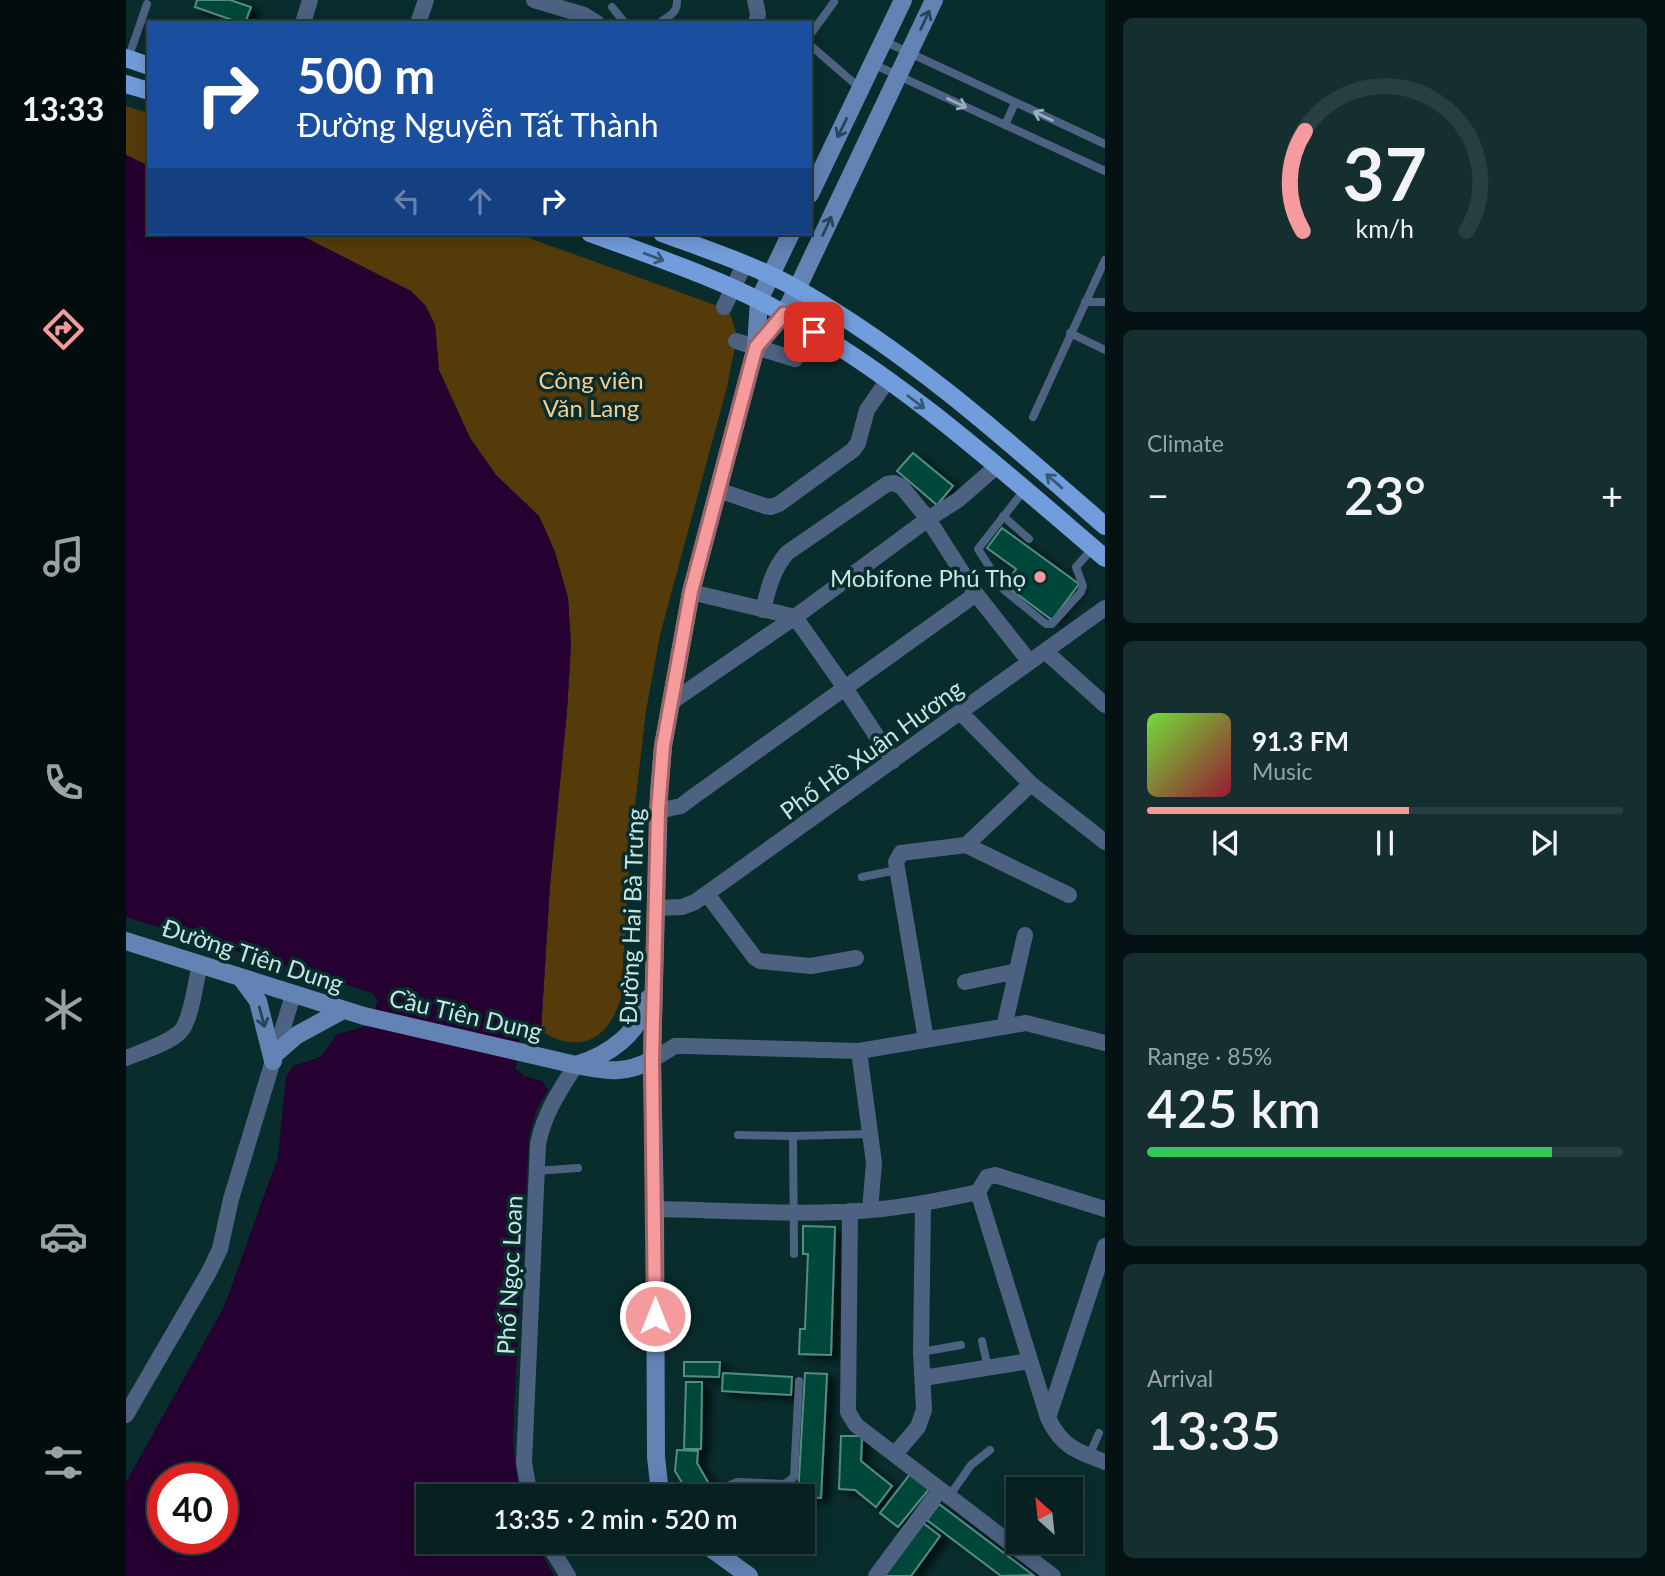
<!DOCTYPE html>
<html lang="en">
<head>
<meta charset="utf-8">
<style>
	:root { --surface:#072122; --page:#152e2f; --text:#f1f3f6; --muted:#98a3a5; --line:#283e40; --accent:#f59b9d }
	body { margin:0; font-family:Lato,sans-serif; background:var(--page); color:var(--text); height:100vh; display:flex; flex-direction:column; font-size:26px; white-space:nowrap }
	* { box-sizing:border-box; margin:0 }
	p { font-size:23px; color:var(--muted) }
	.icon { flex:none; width:38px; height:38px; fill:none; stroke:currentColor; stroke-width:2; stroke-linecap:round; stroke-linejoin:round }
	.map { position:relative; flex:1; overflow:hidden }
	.details { display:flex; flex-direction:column; gap:18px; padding:18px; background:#041213; width:560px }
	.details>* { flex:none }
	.top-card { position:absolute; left:21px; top:21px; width:665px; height:214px; border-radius:0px; box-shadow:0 4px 18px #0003,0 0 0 2px var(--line); background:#1a4fa0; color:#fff; overflow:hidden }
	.needle { width:46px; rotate:333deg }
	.fabs { position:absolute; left:880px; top:1477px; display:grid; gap:14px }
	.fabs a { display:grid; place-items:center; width:77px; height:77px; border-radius:0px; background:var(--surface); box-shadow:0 4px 18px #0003,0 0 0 2px var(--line); font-size:35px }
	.speed { position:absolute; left:21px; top:1463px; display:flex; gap:14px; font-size:35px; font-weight:700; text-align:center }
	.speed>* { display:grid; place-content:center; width:91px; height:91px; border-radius:50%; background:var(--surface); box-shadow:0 4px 18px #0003,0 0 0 2px var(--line); line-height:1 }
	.speed .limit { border:10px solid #d22; background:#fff; color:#111 }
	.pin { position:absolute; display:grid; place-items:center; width:60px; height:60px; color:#fff; margin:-30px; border-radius:14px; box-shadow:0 4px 10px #0006 }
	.me { position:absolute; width:77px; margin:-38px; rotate:0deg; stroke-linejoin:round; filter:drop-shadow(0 0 5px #0008) }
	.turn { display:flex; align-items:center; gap:24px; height:147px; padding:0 35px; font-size:32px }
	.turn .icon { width:91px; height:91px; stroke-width:2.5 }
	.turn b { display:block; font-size:49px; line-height:60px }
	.lanes { display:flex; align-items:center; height:66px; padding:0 35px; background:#0003; justify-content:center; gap:35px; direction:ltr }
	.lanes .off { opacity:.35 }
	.big { font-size:52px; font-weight:600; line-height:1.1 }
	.details .widget { flex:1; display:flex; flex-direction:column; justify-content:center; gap:10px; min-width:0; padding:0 24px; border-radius:10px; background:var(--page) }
	.details .dial { align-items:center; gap:0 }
	.dial svg { height:182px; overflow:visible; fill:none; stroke:var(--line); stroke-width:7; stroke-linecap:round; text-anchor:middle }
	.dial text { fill:var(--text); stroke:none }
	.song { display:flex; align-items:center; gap:21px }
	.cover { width:84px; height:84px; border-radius:10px; background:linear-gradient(135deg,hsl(100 70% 55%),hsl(350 70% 35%)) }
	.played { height:7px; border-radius:4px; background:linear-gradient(90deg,var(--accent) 55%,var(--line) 55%) }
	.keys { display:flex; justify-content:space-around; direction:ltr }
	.heat { display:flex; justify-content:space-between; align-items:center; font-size:38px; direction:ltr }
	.charge { height:10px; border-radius:5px; background:linear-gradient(90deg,#34c759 85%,var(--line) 0) }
	.trip { position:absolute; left:290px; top:1484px; width:399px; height:70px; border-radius:0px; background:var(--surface); box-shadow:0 4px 18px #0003,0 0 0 2px var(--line); font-weight:600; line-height:70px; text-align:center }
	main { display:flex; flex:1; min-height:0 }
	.dock { display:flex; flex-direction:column; width:126px; justify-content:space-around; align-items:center; background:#030d0e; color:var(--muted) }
	.dock .icon { width:49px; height:49px }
	.dock .active { color:var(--accent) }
	.dock b { font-size:32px; color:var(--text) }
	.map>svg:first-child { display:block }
</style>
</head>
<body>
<main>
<nav class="dock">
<b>13:33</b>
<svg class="icon active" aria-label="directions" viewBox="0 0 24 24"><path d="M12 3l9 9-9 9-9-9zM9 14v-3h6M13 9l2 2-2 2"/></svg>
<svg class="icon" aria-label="music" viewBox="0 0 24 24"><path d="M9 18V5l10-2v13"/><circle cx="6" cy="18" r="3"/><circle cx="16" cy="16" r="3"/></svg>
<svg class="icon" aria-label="phone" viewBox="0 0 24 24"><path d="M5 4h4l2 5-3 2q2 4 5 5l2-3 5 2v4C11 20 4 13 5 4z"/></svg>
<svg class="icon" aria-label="climate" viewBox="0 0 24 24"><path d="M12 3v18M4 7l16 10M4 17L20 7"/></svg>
<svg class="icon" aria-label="car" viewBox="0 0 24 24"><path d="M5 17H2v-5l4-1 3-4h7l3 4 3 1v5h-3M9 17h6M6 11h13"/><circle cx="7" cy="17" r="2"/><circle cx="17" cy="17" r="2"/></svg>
<svg class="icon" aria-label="filters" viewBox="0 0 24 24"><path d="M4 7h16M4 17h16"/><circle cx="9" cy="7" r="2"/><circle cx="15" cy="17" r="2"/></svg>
</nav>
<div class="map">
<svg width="979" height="1576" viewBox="0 0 979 1576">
	<defs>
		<filter id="shadow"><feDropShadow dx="8" dy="4.5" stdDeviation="3.5" flood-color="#0009"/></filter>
	</defs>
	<rect width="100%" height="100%" fill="#092c2d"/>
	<!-- green -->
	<path fill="#553b0a" d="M0,106L23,113V166L0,155Z
		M170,233H389L603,310L611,336L601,387L534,635L520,711L505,839L495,998C482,1040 454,1055 415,1031L424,885L441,711L445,644L442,598L429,552L413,516L370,475L344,438L313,370L309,325L285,291Z"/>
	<!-- water -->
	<path fill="#250030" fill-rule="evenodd" d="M0,155L23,166V233H170L285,291L300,306L309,325L313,370L344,438L370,475L413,516L429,552L442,598L445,644L441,711L424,885L415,1031C391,1022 391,1052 390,1069L398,1076L416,1081L422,1090L411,1108L403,1136L388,1408L387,1444L393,1496H303V1542H409L428,1576H0V1482L98,1307L152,1157L160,1077L167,1066L195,1057L211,1034L242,1026L252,1001L246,993L0,917ZM37,1479H96V1538H37Z"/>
	<!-- building -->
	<path fill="#02463b" stroke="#538d80" stroke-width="2" filter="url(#shadow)" d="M71,0H104L125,7L119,23H115L69,7Z
		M787,453L827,486L811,505L771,471Z
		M876,528L953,584L926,620L879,585L890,569L861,548Z
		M677,1226L709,1227L705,1355L673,1354L674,1329H679L682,1254H677Z
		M558,1362H594L593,1377L558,1376Z
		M597,1373L666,1377L665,1395L596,1391Z
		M679,1373L701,1374L695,1498L672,1496Z
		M560,1382H576L575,1449H558Z
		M715,1436H736L735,1461L766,1486L750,1507L729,1490L713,1489Z
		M551,1450L572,1451L571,1463L587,1491L579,1496H564L549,1471Z
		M785,1473L804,1488L772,1527L754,1513Z
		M813,1504L907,1575L875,1576L801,1520Z
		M797,1523L814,1536L785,1576H757Z"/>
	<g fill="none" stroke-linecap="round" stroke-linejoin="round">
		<!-- lane -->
		<path stroke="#4d6281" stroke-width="8" d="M486,7L499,23
			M533,23C543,16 552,13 551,0
			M684,35L708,2
			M758,41L979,144
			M684,45L735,89
			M2,59L21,4
			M747,64L979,171
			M879,125L889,103
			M959,302H979
			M944,333L979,350
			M907,417L979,260
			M899,489L852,549L878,590L920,624H926L955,592L957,586L950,567L967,548
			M877,516L903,539
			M736,877L771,870
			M612,1135L667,1136L668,1254
			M667,1136L744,1134
			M410,1171L452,1168
			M856,1341L862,1368
			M795,1352L835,1345
			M963,1456L973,1433
			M597,1496L604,1485L611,1482L659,1484L668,1477L673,1381
			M822,1498L845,1465L864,1450"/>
		<!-- street -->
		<path stroke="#4d6281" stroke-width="16" d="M408,0L458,15L471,23
			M629,0L632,14L630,23
			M177,23L184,0
			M292,23L300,0
			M598,307L618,265
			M610,341L669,359L705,309
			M592,490L639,506L645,507L653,504L727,450L732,443L741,410L761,381
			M565,592L669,617L719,688L767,761
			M637,610C642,589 647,569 661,553L761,484L768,483L776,487L802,519L850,594L903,661
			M920,652L979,705
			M544,703L669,617L802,519L832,500L871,466
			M835,713L905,784L979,842
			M532,811L555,806L564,799L850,594
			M840,845L943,895
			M581,894L629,958L634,961L685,966L730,958
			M530,908L556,907L569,902L979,608
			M839,982L891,971
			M878,1027L899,935
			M800,1040L770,862L775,853L840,845L905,784
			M733,1051L748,1163L744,1210
			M0,1058C15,1052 43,1043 54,1032C65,1022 70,980 74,964
			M526,1060L549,1046H560L733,1051L900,1023L979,1043
			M852,1192L922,1418
			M529,1209C601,1210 674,1216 745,1210C782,1207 816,1200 852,1192L861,1177L869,1175L979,1209
			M724,1211L722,1412L730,1425L927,1576
			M979,1246L922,1418C936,1447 950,1451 979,1462
			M797,1378L904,1361
			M0,1415L83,1272L94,1249L105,1199L167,995
			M769,1454L792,1427L798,1410L795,1352L797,1204
			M404,1496L398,1463L412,1144C418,1114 433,1091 450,1065
			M421,1542L442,1576
			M750,1576L813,1491"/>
		<!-- secondary -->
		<path stroke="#6283b4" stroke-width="18" d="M684,194L777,0
			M630,347L658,314L671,289L808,0
			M0,941L238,1016L450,1065C481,1071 497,1075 526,1060
			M115,978L132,1001L147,1061
			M149,1054L171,1035L217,1010
			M450,1065C484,1055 513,1033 523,998
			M537,1496L533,1484L530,1457L529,1209L526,1060L533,792L537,746L565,592L630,347L633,300L665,233
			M576,1542L623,1576"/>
		<!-- primary -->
		<path stroke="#729ddc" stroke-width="18" d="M0,58L23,66
			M0,84L23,91
			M464,233C529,257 596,279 657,313C775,378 877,471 979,558
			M536,233C582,250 631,266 673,290C785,354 882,441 979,526"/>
	</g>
	<!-- one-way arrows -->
	<defs><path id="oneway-shaft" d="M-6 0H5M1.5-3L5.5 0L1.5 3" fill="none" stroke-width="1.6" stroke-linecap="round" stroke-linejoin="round" transform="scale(1.75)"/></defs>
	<g stroke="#244656">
		<use href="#oneway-shaft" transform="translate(799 20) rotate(-65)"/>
		<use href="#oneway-shaft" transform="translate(716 128) rotate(116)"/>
		<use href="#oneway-shaft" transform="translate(701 226) rotate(-65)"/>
		<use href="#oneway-shaft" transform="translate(136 1017) rotate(75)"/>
	</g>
	<g stroke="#96b1bd">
		<use href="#oneway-shaft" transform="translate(831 103) rotate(25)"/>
		<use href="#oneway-shaft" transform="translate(917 116) rotate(-155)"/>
	</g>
	<g stroke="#335973">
		<use href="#oneway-shaft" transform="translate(528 257) rotate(21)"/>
		<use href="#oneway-shaft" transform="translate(790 402) rotate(37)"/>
		<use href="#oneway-shaft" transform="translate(928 481) rotate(-139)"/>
	</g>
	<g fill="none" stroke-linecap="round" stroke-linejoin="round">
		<defs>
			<path id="route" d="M529,1316L526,1060L532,811L537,746L565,592L627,358L630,347L658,314L688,332"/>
		</defs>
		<!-- route casing -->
		<use href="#route" stroke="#9f6566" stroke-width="18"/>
		<!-- route -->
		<use href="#route" stroke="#f59b9d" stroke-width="12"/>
	</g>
	<!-- markers -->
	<circle fill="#f59b9d" stroke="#092c2d" stroke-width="2.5" cx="914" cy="577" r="7"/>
	<g text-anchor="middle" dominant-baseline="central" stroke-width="7" stroke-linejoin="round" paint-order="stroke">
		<!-- park labels -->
		<g font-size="24" fill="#f6cd8e" stroke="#092c2d">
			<text x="465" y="379">Công viên<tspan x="465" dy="28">Văn Lang</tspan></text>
		</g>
		<!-- poi labels -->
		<g font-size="24" fill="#c6e5e5" stroke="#092c2d" text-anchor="end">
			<text x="900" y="577">Mobifone Phú Thọ</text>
		</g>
		<!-- street labels -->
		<g font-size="24" fill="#c6e5e5" stroke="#092c2d">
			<text transform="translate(745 749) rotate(-36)">Phố Hồ Xuân Hương</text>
			<text transform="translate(505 916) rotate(-88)">Đường Hai Bà Trưng</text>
			<text transform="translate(127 955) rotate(18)">Đường Tiên Dung</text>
			<text transform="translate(340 1014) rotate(13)">Cầu Tiên Dung</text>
			<text transform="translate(383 1275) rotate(-87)">Phố Ngọc Loan</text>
		</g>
	</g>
</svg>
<div class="fabs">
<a><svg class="needle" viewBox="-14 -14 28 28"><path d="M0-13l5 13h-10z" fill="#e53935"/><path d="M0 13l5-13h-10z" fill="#98a3a5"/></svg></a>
</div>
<div class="speed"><div class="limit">40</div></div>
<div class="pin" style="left:688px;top:332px;background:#d93025"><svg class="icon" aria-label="arrive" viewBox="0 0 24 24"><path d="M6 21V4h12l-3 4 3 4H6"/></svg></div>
<svg class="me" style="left:529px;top:1316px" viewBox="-20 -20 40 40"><circle r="17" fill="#f59b9d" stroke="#fff" stroke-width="3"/><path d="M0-11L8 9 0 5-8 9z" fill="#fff"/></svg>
<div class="trip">13:35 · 2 min · 520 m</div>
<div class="top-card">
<div class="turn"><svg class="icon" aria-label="right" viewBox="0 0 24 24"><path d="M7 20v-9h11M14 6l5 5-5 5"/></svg><div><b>500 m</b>Đường Nguyễn Tất Thành</div></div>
<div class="lanes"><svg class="icon off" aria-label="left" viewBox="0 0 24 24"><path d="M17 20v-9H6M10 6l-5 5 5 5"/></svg><svg class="icon off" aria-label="ahead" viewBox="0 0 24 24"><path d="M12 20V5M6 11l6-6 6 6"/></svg><svg class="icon" aria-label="right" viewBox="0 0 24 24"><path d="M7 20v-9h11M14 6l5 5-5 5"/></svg></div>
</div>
</div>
<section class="details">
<div class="widget dial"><svg viewBox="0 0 100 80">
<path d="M14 69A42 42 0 1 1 86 69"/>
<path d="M14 69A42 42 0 0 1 15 25" stroke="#f59b9d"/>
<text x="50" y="56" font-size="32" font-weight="700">37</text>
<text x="50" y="72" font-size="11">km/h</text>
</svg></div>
<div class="widget"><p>Climate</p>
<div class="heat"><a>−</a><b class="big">23°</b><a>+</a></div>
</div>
<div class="widget">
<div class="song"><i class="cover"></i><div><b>91.3 FM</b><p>Music</p></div></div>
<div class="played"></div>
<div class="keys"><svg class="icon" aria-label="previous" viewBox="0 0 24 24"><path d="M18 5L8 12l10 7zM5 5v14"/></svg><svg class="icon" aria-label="pause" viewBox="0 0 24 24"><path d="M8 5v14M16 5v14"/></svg><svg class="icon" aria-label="next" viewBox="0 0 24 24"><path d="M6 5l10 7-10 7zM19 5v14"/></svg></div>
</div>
<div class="widget"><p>Range · 85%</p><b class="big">425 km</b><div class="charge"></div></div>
<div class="widget"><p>Arrival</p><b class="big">13:35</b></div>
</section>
</main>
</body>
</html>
